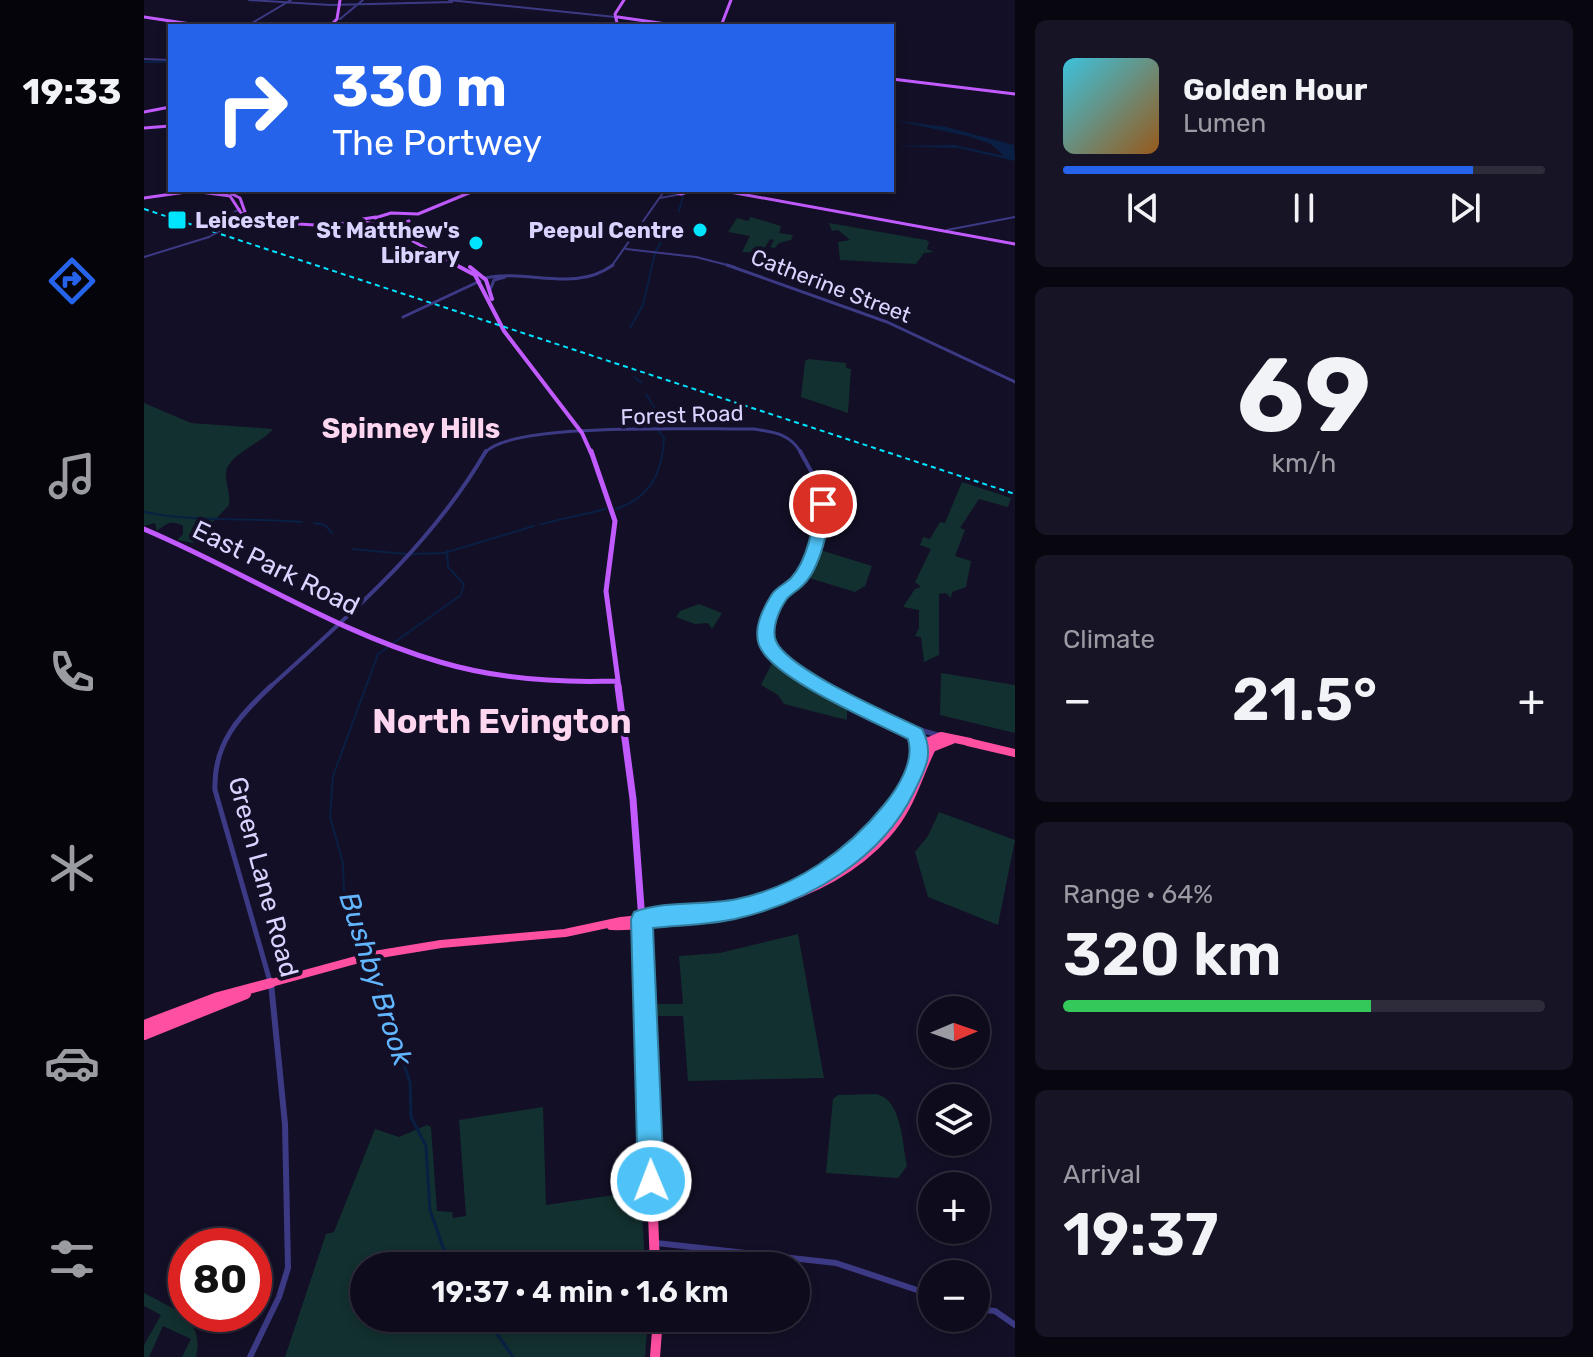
<!DOCTYPE html>
<html lang="en">
<head>
<meta charset="utf-8">
<style>
	:root { --surface:#0e0b1c; --page:#171425; --text:#f1f3f6; --muted:#9b9ba3; --line:#2e2b3b; --accent:#2563eb }
	body { margin:0; font-family:Rubik,sans-serif; background:var(--page); color:var(--text); height:100vh; display:flex; flex-direction:column; font-size:30px; white-space:nowrap }
	* { box-sizing:border-box; margin:0 }
	p { font-size:26px; color:var(--muted) }
	.icon { flex:none; width:44px; height:44px; fill:none; stroke:currentColor; stroke-width:2; stroke-linecap:round; stroke-linejoin:round }
	.map { position:relative; flex:1; overflow:hidden }
	.details { display:flex; flex-direction:column; gap:20px; padding:20px; background:#08060f; width:578px }
	.details>* { flex:none }
	.guide { position:absolute; left:24px; top:24px; width:726px; height:168px; border-radius:0px; box-shadow:0 4px 12px #0003,0 0 0 2px var(--line); background:#2563eb; color:#fff; overflow:hidden }
	.needle { width:52px; rotate:88deg }
	.tools { position:absolute; left:774px; top:996px; display:grid; gap:16px }
	.tools a { display:grid; place-items:center; width:72px; height:72px; border-radius:50%; background:var(--surface); box-shadow:0 4px 12px #0003,0 0 0 2px var(--line); font-size:40px }
	.speed { position:absolute; left:24px; top:1228px; display:flex; gap:16px; font-size:40px; font-weight:700; text-align:center }
	.speed>* { display:grid; place-content:center; width:104px; height:104px; border-radius:50%; background:var(--surface); box-shadow:0 4px 12px #0003,0 0 0 2px var(--line); line-height:1 }
	.speed .limit { border:12px solid #d22; background:#fff; color:#111 }
	.pin { position:absolute; display:grid; place-items:center; width:68px; height:68px; color:#fff; margin:-34px; border:4px solid #fff; border-radius:50%; box-shadow:0 2px 8px #0007 }
	.me { position:absolute; width:88px; margin:-44px; rotate:359deg; stroke-linejoin:round; filter:drop-shadow(0 0 6px #0008) }
	.turn { display:flex; align-items:center; gap:28px; height:168px; padding:0 32px; font-size:36px }
	.turn .icon { width:104px; height:104px; stroke-width:2.5 }
	.turn b { display:block; font-size:56px; line-height:68px }
	.big { font-size:60px; font-weight:600; line-height:1.1 }
	.details .tile { flex:1; display:flex; flex-direction:column; justify-content:center; gap:12px; min-width:0; padding:0 28px; border-radius:12px; background:var(--page) }
	.details .dial { align-items:center; gap:0 }
	.dial b { font-size:104px; line-height:1 }
	.song { display:flex; align-items:center; gap:24px }
	.cover { width:96px; height:96px; border-radius:12px; background:linear-gradient(135deg,hsl(190 70% 55%),hsl(30 70% 35%)) }
	.played { height:8px; border-radius:4px; background:linear-gradient(90deg,var(--accent) 85%,var(--line) 85%) }
	.keys { display:flex; justify-content:space-around; direction:ltr }
	.heat { display:flex; justify-content:space-between; align-items:center; font-size:44px; direction:ltr }
	.charge { height:12px; border-radius:6px; background:linear-gradient(90deg,#34c759 64%,var(--line) 0) }
	.trip { position:absolute; left:206px; top:1252px; width:460px; height:80px; border-radius:40px; background:var(--surface); box-shadow:0 4px 12px #0003,0 0 0 2px var(--line); font-weight:600; line-height:80px; text-align:center }
	main { display:flex; flex:1; min-height:0 }
	.dock { display:flex; flex-direction:column; width:144px; justify-content:space-around; align-items:center; background:#06040b; color:var(--muted) }
	.dock .icon { width:56px; height:56px }
	.dock .active { color:var(--accent) }
	.dock b { font-size:36px; color:var(--text) }
	.map>svg:first-child { display:block }
</style>
</head>
<body>
<main>
<nav class="dock">
<b>19:33</b>
<svg class="icon active" aria-label="directions" viewBox="0 0 24 24"><path d="M12 3l9 9-9 9-9-9zM9 14v-3h6M13 9l2 2-2 2"/></svg>
<svg class="icon" aria-label="music" viewBox="0 0 24 24"><path d="M9 18V5l10-2v13"/><circle cx="6" cy="18" r="3"/><circle cx="16" cy="16" r="3"/></svg>
<svg class="icon" aria-label="phone" viewBox="0 0 24 24"><path d="M5 4h4l2 5-3 2q2 4 5 5l2-3 5 2v4C11 20 4 13 5 4z"/></svg>
<svg class="icon" aria-label="climate" viewBox="0 0 24 24"><path d="M12 3v18M4 7l16 10M4 17L20 7"/></svg>
<svg class="icon" aria-label="car" viewBox="0 0 24 24"><path d="M5 17H2v-5l4-1 3-4h7l3 4 3 1v5h-3M9 17h6M6 11h13"/><circle cx="7" cy="17" r="2"/><circle cx="17" cy="17" r="2"/></svg>
<svg class="icon" aria-label="filters" viewBox="0 0 24 24"><path d="M4 7h16M4 17h16"/><circle cx="9" cy="7" r="2"/><circle cx="15" cy="17" r="2"/></svg>
</nav>
<div class="map">
<svg width="871" height="1357" viewBox="0 0 871 1357">
	<rect width="100%" height="100%" fill="#130f26"/>
	<!-- green -->
	<path fill="#12302f" d="M607,217L637,226L635,233L649,235L647,240L635,243L631,248L626,247L630,240L626,239L618,253L598,252L606,236L584,232L593,218L604,221Z
		M685,223L782,240L785,242L783,249L790,252L780,253L772,264L696,260L694,242L706,240L694,230L688,231Z
		M665,359L702,363V368L707,369L704,413L657,397L661,361Z
		M0,403L47,423L129,429C118,443 85,454 82,472C81,483 87,494 85,505L49,543L33,540L39,534V526C28,520 23,523 13,531L11,523L0,526Z
		M818,482L867,498L864,507L835,499L816,528L821,530L811,556L827,561L822,587L808,592L807,598L802,593L795,594V655L780,662L777,637L771,636L775,628V610L759,607L771,589L777,587L771,582L787,549L776,545L779,537L786,539L796,522L801,523Z
		M673,549L728,566L721,586L711,592L662,577Z
		M555,604L578,613L568,629L564,623L551,624L532,617L536,611Z
		M629,661L703,703V720L640,704L634,695L617,685Z
		M797,673L871,685V733L796,715Z
		M795,812L871,840L854,925L784,897L771,852L784,836Z
		M654,934L680,1078L544,1081L539,1016H507V1004H539L535,956L576,953Z
		M732,1094C758,1099 758,1143 763,1166L754,1178L682,1173L689,1099L694,1095Z
		M399,1107L402,1205L497,1191L501,1266H220V1318H504L501,1357H141L182,1234L190,1232L231,1129L255,1137L283,1125L287,1127L293,1211L308,1212L309,1218L322,1216L315,1120Z
		M0,1293C29,1309 61,1318 52,1357H38L47,1339L19,1326L5,1357H0V1345L17,1315L0,1306Z"/>
	<!-- water -->
	<path fill="#0a1f44" d="M748,120L802,127L870,145L871,161L814,148L748,146L810,145L860,156L847,144L824,136Z"/>
	<g fill="none" stroke-linecap="round" stroke-linejoin="round">
		<!-- stream-far1 -->
		<path stroke="#0a1f44" stroke-width="2" d="M535,211L539,196
			M486,328L499,305L511,253L528,223
			M490,377L497,382
			M502,394L508,404
			M472,509C507,497 518,473 520,438L512,427L510,406
			M0,512C52,523 105,517 158,522
			M170,523L181,525L188,533
			M397,524L462,509
			M208,549L262,554
			M268,554L300,553L390,526
			M222,952L200,893L199,863L186,817L189,776L234,654L317,595L320,584L304,567L303,551
			M224,958L233,985"/>
		<!-- stream -->
		<path stroke="#0a1f44" stroke-width="3" d="M232,983L266,1082L267,1117L282,1146L286,1210L301,1253L310,1266
			M342,1318L369,1357"/>
		<!-- canal -->
		<path stroke="#0a1f44" stroke-width="2" d="M0,62H26"/>
		<!-- minor-far4 -->
		<path stroke="#3d3a85" stroke-width="2" d="M105,0L186,5
			M305,0L471,17
			M186,5L308,2
			M196,19L219,0
			M103,26L147,0
			M0,59L26,60
			M516,198L537,194
			M83,227L87,214L96,209
			M803,230L871,217
			M482,249L552,257L591,267
			M0,257L65,237
			M467,267L521,190"/>
		<!-- minor-far3 -->
		<path stroke="#3d3a85" stroke-width="3" d="M583,265L743,322L871,382
			M341,278C385,269 431,293 469,265
			M346,290L350,280L361,277
			M259,317L336,281
			M341,453C365,421 563,430 610,429C630,432 647,434 657,453"/>
		<!-- minor-far2 -->
		<path stroke="#3d3a85" stroke-width="4" d="M656,451C666,470 681,492 680,514C679,533 667,562 657,578C651,586 640,590 634,598C604,647 644,669 683,688
			M125,688C205,615 287,546 342,451"/>
		<!-- minor-far1 -->
		<path stroke="#3d3a85" stroke-width="5" d="M127,686C95,716 69,744 71,790L127,985
			M679,686L754,724L794,735
			M755,726L783,739"/>
		<!-- minor -->
		<path stroke="#3d3a85" stroke-width="6" d="M512,1243L692,1263L788,1295
			M832,1309L851,1311L871,1325
			M106,1357L135,1297L144,1268L141,1124L127,983"/>
		<!-- major-far3 -->
		<path stroke="#c25bff" stroke-width="3" d="M0,17L60,26
			M474,17L536,26
			M473,23L471,14L480,0
			M186,26L193,19L196,0
			M577,26L587,0
			M748,79L871,94
			M0,112L26,107
			M0,128L26,126
			M525,190L537,194L550,190
			M575,190L871,244
			M88,194L96,198L101,212
			M0,198L49,191L86,196L97,213L121,222L171,225L221,222L245,228L265,221
			M231,218L247,213L274,214L332,190
			M219,219L232,217
			M245,228L316,267"/>
		<!-- major-far2 -->
		<path stroke="#c25bff" stroke-width="4" d="M312,265L331,275L360,331L438,433L447,453
			M326,267L342,280L348,299"/>
		<!-- major-far1 -->
		<path stroke="#c25bff" stroke-width="5" d="M447,451L471,521L462,591L475,688
			M0,529C99,571 192,632 296,662C353,679 413,683 472,681"/>
		<!-- major -->
		<path stroke="#c25bff" stroke-width="7" d="M474,686L489,799L498,921"/>
		<!-- highway-far1 -->
		<path stroke="#ff4fa3" stroke-width="8" d="M824,742L871,753
			M498,925L500,985
			M467,926C485,927 504,924 522,922C601,916 688,896 743,834C767,808 773,778 788,748L808,740
			M120,985L230,955L297,944L421,933L477,921L594,909C656,889 722,857 756,798C766,781 774,761 783,742L797,736L826,742"/>
		<!-- highway -->
		<path stroke="#ff4fa3" stroke-width="10" d="M500,983L511,1266
			M0,1025L74,997L127,983
			M0,1035L102,994
			M511,1357L514,1318"/>
		<!-- rail -->
		<path stroke="#00e5ff" stroke-width="2" stroke-dasharray="5 4" stroke-linecap="butt" d="M0,209L871,494"/>
		<!-- minor-bridge -->
		<path stroke="#3d3a85" stroke-width="2" d="M65,237L83,227"/>
	</g>
	<!-- route -->
	<path fill="#4fc3f7" stroke="#337fa1" stroke-width="2" d="M679,499L686,504C686,525 676,568 660,584C655,590 646,594 642,600C635,610 627,629 632,641C644,670 748,714 778,729C791,754 781,769 770,792C738,859 665,901 595,918C568,925 537,925 509,928L520,1181L516,1190L507,1194L498,1190L494,1181L487,919L490,912C522,900 560,906 593,899C651,887 703,851 740,805C754,788 771,761 764,739C731,722 627,678 615,645C609,628 619,608 628,594C633,587 641,584 647,578C663,561 670,526 671,504Z"/>
	<!-- markers -->
	<g fill="#00e5ff" stroke="#130f26" stroke-width="3">
		<rect x="23" y="210" width="20" height="20" rx="4"/>
		<circle cx="556" cy="230" r="8"/>
		<circle cx="332" cy="243" r="8"/>
	</g>
	<g text-anchor="middle" dominant-baseline="central" stroke-width="8" stroke-linejoin="round" paint-order="stroke">
		<!-- far-poi labels -->
		<g font-size="22" font-weight="bold" fill="#d9d4ff" stroke="#130f26" text-anchor="end">
			<text x="51" y="220" text-anchor="start">Leicester</text>
			<text x="316" y="230">St Matthew's<tspan x="316" dy="25">Library</tspan></text>
			<text x="540" y="230">Peepul Centre</text>
		</g>
		<!-- far-street labels -->
		<g font-size="22" fill="#d9d4ff" stroke="#130f26">
			<text transform="translate(687 286) rotate(21)">Catherine Street</text>
			<text transform="translate(538 415) rotate(-2)">Forest Road</text>
		</g>
		<!-- street labels -->
		<g font-size="26" fill="#d9d4ff" stroke="#130f26">
			<text transform="translate(132 568) rotate(26)">East Park Road</text>
			<text transform="translate(119 877) rotate(75)">Green Lane Road</text>
		</g>
		<!-- far-district labels -->
		<g font-size="28" font-weight="bold" fill="#ffd6f0" stroke="#130f26">
			<text x="267" y="428">Spinney Hills</text>
		</g>
		<!-- water labels -->
		<g font-size="28" font-style="italic" fill="#62b6ff" stroke="#130f26">
			<text transform="translate(232 979) rotate(72)">Bushby Brook</text>
		</g>
		<!-- district labels -->
		<g font-size="34" font-weight="bold" fill="#ffd6f0" stroke="#130f26">
			<text x="358" y="721">North Evington</text>
		</g>
	</g>
</svg>
<div class="tools">
<a><svg class="needle" viewBox="-14 -14 28 28"><path d="M0-13l5 13h-10z" fill="#e53935"/><path d="M0 13l5-13h-10z" fill="#9b9ba3"/></svg></a>
<a><svg class="icon" aria-label="layers" viewBox="0 0 24 24"><path d="M12 4l9 5-9 5-9-5zM3 14l9 5 9-5"/></svg></a>
<a>+</a>
<a>−</a>
</div>
<div class="speed"><div class="limit">80</div></div>
<div class="pin" style="left:679px;top:504px;background:#d93025"><svg class="icon" aria-label="arrive" viewBox="0 0 24 24"><path d="M6 21V4h12l-3 4 3 4H6"/></svg></div>
<svg class="me" style="left:507px;top:1181px" viewBox="-20 -20 40 40"><circle r="17" fill="#4fc3f7" stroke="#fff" stroke-width="3"/><path d="M0-11L8 9 0 5-8 9z" fill="#fff"/></svg>
<div class="trip">19:37 · 4 min · 1.6 km</div>
<div class="guide">
<div class="turn"><svg class="icon" aria-label="right" viewBox="0 0 24 24"><path d="M7 20v-9h11M14 6l5 5-5 5"/></svg><div><b>330 m</b>The Portwey</div></div>
</div>
</div>
<section class="details">
<div class="tile">
<div class="song"><i class="cover"></i><div><b>Golden Hour</b><p>Lumen</p></div></div>
<div class="played"></div>
<div class="keys"><svg class="icon" aria-label="previous" viewBox="0 0 24 24"><path d="M18 5L8 12l10 7zM5 5v14"/></svg><svg class="icon" aria-label="pause" viewBox="0 0 24 24"><path d="M8 5v14M16 5v14"/></svg><svg class="icon" aria-label="next" viewBox="0 0 24 24"><path d="M6 5l10 7-10 7zM19 5v14"/></svg></div>
</div>
<div class="tile dial"><b>69</b><p>km/h</p></div>
<div class="tile"><p>Climate</p>
<div class="heat"><a>−</a><b class="big">21.5°</b><a>+</a></div>
</div>
<div class="tile"><p>Range · 64%</p><b class="big">320 km</b><div class="charge"></div></div>
<div class="tile"><p>Arrival</p><b class="big">19:37</b></div>
</section>
</main>
</body>
</html>
